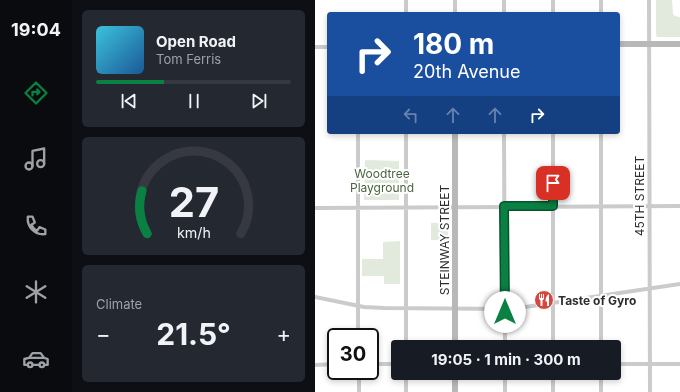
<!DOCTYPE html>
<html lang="en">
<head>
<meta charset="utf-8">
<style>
	:root { --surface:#171b24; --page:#242831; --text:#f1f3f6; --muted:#9ea1a6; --line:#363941; --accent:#0b8043 }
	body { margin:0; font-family:Inter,sans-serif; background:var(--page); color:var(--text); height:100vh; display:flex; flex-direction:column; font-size:15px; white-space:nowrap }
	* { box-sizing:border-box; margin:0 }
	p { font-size:13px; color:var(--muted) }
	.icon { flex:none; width:22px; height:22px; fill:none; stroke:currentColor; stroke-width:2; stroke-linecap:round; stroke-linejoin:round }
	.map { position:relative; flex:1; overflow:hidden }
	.sheet { display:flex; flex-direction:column; gap:10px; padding:10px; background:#0d0f14; width:243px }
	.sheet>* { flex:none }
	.banner { position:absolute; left:12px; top:12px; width:293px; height:122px; border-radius:4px; box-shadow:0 2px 6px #0003; background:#1a4fa0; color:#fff; overflow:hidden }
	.speed { position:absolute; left:12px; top:328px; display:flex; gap:8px; font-size:20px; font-weight:700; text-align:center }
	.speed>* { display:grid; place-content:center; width:52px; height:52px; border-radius:50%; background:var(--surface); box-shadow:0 2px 6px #0003; line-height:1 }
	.speed .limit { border:2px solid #111; border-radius:6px; background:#fff; color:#111 }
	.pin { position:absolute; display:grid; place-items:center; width:34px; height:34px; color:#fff; margin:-17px; border-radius:8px; box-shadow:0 2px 6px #0006 }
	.me { position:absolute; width:44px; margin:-22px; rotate:0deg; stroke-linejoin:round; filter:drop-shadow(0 0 3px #0008) }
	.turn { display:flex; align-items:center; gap:14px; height:84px; padding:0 20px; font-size:18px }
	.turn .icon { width:52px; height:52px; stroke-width:2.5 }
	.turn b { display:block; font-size:28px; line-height:34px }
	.lanes { display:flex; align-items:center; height:38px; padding:0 20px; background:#0003; justify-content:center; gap:20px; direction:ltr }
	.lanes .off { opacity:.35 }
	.big { font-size:30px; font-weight:700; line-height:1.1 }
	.sheet .card { flex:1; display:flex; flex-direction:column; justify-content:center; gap:6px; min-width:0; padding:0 14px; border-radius:6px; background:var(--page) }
	.sheet .dial { align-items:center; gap:0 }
	.dial svg { height:104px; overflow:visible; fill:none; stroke:var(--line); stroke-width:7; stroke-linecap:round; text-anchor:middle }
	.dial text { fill:var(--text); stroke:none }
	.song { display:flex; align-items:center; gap:12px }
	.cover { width:48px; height:48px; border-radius:6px; background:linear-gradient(135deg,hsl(190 70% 55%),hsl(210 70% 35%)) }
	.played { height:4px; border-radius:2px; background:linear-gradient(90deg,var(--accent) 35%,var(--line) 35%) }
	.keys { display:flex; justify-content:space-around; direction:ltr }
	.heat { display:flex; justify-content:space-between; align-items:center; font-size:22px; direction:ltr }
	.trip { position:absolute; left:76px; top:340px; width:230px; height:40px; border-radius:4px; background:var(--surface); box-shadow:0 2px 6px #0003; font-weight:700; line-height:40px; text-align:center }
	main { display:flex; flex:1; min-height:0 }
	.tab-bar { display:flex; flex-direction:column; width:72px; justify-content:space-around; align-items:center; background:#090b0e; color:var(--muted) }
	.tab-bar .icon { width:28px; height:28px }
	.tab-bar .current { color:var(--accent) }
	.tab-bar b { font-size:18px; color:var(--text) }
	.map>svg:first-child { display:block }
</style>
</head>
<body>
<main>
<nav class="tab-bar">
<b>19:04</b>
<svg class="icon current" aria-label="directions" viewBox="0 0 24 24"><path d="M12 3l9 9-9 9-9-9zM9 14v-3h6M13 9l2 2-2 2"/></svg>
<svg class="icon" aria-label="music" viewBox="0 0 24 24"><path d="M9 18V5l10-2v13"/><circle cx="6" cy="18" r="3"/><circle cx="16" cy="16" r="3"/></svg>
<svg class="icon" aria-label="phone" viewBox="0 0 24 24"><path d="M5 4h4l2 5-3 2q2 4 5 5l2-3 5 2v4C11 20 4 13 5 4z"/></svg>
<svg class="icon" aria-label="climate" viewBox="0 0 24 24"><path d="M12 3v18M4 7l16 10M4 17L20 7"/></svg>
<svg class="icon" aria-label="car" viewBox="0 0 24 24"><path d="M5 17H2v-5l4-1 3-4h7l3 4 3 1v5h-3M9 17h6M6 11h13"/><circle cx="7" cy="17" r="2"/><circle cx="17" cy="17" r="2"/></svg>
</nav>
<section class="sheet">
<div class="card">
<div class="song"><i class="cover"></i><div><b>Open Road</b><p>Tom Ferris</p></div></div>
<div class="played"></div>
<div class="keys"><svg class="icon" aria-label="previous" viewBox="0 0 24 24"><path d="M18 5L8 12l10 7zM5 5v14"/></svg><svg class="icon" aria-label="pause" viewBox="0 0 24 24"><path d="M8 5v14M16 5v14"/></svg><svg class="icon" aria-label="next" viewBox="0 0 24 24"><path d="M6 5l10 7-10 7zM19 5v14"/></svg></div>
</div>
<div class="card dial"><svg viewBox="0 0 100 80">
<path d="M14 69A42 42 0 1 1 86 69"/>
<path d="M14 69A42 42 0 0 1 10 36" stroke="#0b8043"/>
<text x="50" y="56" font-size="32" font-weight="700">27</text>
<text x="50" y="72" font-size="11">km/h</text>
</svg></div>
<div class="card"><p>Climate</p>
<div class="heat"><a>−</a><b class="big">21.5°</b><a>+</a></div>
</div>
</section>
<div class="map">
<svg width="365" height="392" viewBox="0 0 365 392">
	<rect width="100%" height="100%" fill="#fff"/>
	<!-- green -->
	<path fill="#e2eadd" d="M341,0H357L358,14L360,16L365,17V37H342L341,35Z
		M50,160L84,161V200H49Z
		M116,223H133V240H116Z
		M85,241V284H69V276H47V259H68V242Z"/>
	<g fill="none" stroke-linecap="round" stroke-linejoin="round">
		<!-- street -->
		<path stroke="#cbcbcb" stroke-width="4" d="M91,0V14
			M140,0V14
			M189,0V14
			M238,0V14
			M286,0V14
			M334,0L335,392
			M0,47H14
			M43,132V337
			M91,132V347
			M189,132L190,347
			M238,132V347
			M286,132V347
			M0,208L365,206
			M0,297L49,307L69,308L197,309L365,284
			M55,364H83
			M299,364H365
			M0,365L21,364
			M44,371V392
			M91,373V392
			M190,373V392
			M286,373V392
			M238,392V373"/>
		<!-- secondary -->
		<path stroke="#b8b8b8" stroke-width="6" d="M303,44H365
			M140,132V347
			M140,373V392"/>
	</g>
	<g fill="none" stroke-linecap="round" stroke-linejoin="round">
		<defs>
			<path id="route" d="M190,312L189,206H238V183"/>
		</defs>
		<!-- route casing -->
		<use href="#route" stroke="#07532c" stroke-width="10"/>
		<!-- route -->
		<use href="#route" stroke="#0b8043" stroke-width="7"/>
	</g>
	<!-- icons -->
	<defs>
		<symbol id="restaurant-disc" viewBox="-11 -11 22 22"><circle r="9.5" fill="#d34941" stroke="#fff"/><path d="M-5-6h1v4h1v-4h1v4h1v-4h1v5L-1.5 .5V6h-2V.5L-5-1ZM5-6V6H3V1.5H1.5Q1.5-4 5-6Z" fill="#fff"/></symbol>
	</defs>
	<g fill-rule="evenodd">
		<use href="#restaurant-disc" x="218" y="289" width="22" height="22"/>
	</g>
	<g text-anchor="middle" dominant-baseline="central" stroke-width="4" stroke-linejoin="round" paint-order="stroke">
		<!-- park labels -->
		<g font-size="12" fill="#4c6540" stroke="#fff">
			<text x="67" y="173">Woodtree<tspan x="67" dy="14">Playground</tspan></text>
		</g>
		<!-- street labels -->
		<g font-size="12" fill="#2e2e2e" stroke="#fff">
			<text transform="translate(324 196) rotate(-90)">45TH STREET</text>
			<text transform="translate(129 240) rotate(-90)">STEINWAY STREET</text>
		</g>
		<!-- poi labels -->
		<g font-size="12" font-weight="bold" fill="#2e2e2e" stroke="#fff" text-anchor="start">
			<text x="243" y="300">Taste of Gyro</text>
		</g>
	</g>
</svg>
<div class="speed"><div class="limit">30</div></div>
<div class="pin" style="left:238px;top:183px;background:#d93025"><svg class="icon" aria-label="arrive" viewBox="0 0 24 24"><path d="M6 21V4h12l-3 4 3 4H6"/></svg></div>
<svg class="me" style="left:190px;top:312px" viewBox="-20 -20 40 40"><circle r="19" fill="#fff"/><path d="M0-13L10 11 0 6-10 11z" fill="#0b8043"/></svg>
<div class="trip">19:05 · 1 min · 300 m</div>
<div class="banner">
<div class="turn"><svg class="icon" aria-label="right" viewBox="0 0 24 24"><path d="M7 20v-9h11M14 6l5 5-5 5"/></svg><div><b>180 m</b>20th Avenue</div></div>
<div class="lanes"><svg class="icon off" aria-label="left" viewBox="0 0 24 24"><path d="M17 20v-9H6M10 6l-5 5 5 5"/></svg><svg class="icon off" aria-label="ahead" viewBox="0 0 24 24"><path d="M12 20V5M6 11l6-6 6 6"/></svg><svg class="icon off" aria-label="ahead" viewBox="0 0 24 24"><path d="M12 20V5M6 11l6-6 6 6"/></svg><svg class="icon" aria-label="right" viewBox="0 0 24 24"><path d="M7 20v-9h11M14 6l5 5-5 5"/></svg></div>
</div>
</div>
</main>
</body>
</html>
